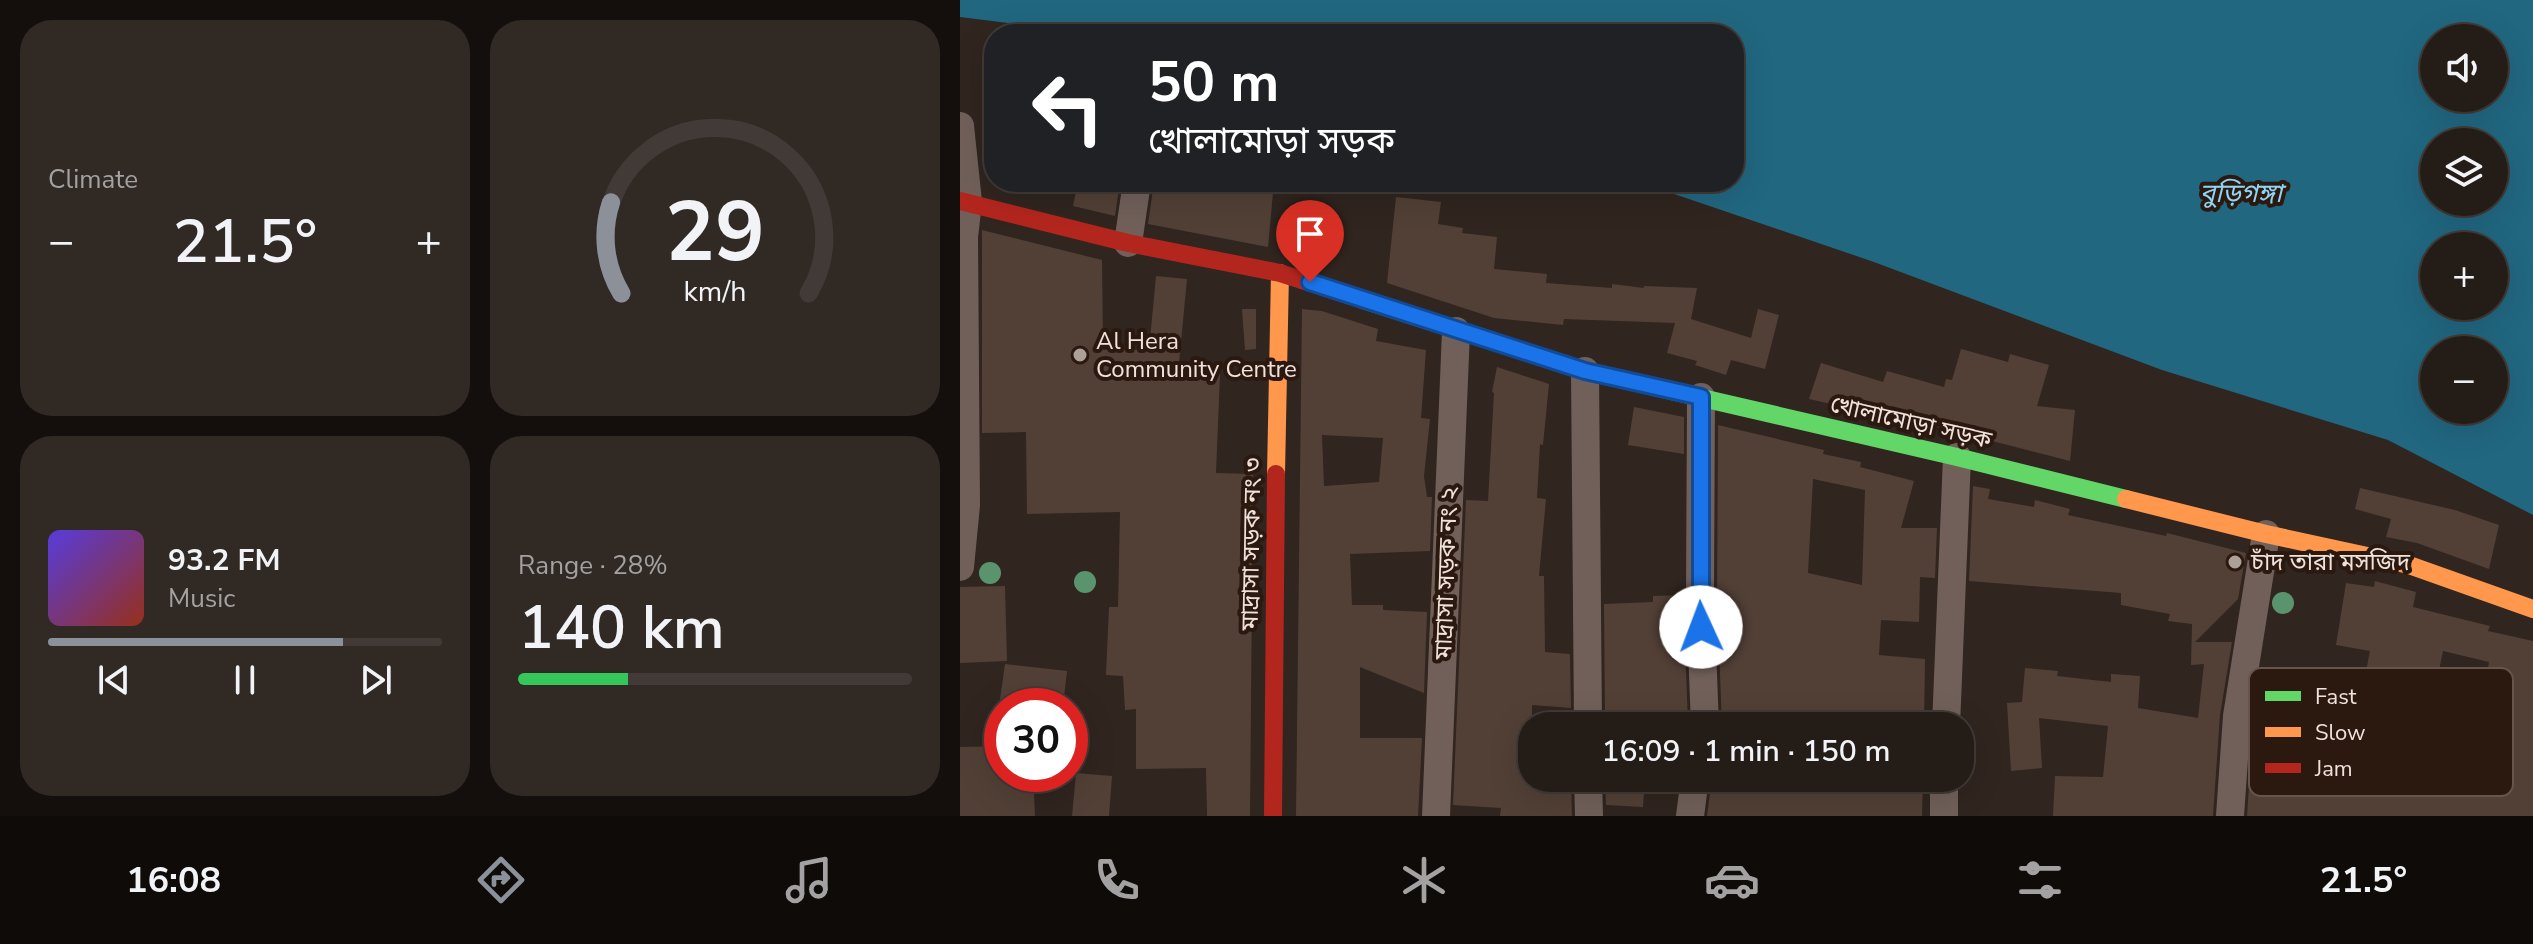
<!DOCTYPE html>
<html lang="en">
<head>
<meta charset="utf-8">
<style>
	:root { --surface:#241c17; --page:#302924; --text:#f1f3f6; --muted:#a3a1a1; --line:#413a36; --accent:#8c9099 }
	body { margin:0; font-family:"Nunito Sans","Noto Sans Bengali",sans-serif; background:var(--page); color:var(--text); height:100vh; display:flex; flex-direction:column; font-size:30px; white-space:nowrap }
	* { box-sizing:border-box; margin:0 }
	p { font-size:26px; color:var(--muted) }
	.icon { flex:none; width:44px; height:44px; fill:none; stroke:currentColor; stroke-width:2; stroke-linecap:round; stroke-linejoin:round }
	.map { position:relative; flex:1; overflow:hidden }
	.drawer { display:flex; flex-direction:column; gap:20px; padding:20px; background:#140f0d; width:960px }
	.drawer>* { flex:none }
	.hud { position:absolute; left:24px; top:24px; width:760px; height:168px; border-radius:32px; box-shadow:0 8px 32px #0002,0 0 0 2px var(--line); background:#202124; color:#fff; overflow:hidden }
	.tools { position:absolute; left:1460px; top:24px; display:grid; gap:16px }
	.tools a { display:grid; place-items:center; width:88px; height:88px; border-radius:50%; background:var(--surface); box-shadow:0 8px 32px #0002,0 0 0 2px var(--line); font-size:40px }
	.speed { position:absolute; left:24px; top:688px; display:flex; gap:16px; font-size:40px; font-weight:700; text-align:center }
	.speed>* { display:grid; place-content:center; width:104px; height:104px; border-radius:50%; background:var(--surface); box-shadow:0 8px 32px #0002,0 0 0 2px var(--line); line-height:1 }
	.speed .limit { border:12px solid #d22; background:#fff; color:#111 }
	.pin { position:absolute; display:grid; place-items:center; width:68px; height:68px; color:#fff; margin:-82px -34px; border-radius:50% 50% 50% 0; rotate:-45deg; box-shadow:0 0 8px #0007 }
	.pin .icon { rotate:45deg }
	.me { position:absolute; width:88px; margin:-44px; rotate:358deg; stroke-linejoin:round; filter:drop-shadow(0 0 6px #0008) }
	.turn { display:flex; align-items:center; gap:28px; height:168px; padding:0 32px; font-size:36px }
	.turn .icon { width:104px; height:104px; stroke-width:2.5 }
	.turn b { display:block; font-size:56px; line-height:68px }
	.big { font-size:60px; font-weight:600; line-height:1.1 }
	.drawer .widget { flex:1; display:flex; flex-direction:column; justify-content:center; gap:12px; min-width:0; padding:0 28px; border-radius:32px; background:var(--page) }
	.drawer .dial { align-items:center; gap:0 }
	.dial svg { height:208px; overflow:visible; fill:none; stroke:var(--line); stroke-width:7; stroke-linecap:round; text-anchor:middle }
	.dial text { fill:var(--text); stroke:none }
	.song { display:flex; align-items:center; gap:24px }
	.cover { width:96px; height:96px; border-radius:12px; background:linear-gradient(135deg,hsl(250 70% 55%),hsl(10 70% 35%)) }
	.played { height:8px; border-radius:4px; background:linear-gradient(90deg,var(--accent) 75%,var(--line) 75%) }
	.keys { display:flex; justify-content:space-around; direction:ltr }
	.heat { display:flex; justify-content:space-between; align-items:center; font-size:44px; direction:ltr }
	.charge { height:12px; border-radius:6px; background:linear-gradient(90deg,#34c759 28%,var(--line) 0) }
	.drawer .tiles { flex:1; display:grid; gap:20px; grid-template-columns:repeat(2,1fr) }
	.trip { position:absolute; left:558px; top:712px; width:456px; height:80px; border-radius:32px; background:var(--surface); box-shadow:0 8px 32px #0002,0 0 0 2px var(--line); font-weight:600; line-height:80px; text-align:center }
	.dock { display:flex; height:128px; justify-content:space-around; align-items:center; background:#0e0b09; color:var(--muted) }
	.dock .icon { width:56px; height:56px }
	.dock .on { color:var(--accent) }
	.dock b { font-size:36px; color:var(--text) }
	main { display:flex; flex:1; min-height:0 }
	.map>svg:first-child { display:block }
</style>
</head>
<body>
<main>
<section class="drawer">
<div class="tiles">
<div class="widget"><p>Climate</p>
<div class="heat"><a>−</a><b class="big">21.5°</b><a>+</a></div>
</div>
<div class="widget dial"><svg viewBox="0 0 100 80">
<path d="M14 69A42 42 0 1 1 86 69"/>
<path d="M14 69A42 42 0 0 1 10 34" stroke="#8c9099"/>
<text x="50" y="56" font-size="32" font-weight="700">29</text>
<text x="50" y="72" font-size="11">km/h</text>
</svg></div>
<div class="widget">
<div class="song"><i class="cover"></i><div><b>93.2 FM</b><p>Music</p></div></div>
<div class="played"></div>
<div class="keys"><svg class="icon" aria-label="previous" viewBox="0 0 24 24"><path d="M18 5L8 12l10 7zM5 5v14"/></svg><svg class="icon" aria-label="pause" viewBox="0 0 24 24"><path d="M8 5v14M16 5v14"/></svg><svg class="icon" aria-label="next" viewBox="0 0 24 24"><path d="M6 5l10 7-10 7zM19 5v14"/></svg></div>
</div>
<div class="widget"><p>Range · 28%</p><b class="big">140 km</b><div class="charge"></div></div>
</div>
</section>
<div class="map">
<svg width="1573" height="816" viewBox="0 0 1573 816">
	<rect width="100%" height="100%" fill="#30251f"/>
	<!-- water -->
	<path fill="#216780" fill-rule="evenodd" d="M0,0H1573V515L1428,440L1202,370L914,262L679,182H774V34H137L0,17ZM1474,38H1534V98H1474ZM1474,142H1534V202H1474ZM1474,246H1534V306H1474ZM1474,350H1534V410H1474Z"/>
	<!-- building -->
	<path fill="#524036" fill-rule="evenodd" d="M118,182H160L155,216L113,206Z
		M194,182H314L308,247L188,224Z
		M436,197L481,202L478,224L503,228L502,233L537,237L534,269L587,274L586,283L652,288V284L684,288V286L737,288L731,319L791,338L798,309L819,315L805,369L771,360L766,375L735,365L737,361L707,353L715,323L604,319L603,325L534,318L427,283Z
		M22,230L142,260L143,350H189L196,276L227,279L218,373L260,374L256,473L293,474L290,816H247L246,768L176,769V709L165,710L163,676L146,675L149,607H158L160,512L67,514L66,432L22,433Z
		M282,309H296V349L285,350Z
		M342,309L362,311L418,329L416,341L466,350L461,418L470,419L464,476L467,497H472L470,551L390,554L392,605H423V610L467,612L464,693L400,667V738H462L458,816H336ZM362,435L423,438L419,482L364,486Z
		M1001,349L1048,362L1050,354L1089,365L1077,406L1115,410L1110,461L903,408L902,411L849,399L861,363L923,382L927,371L984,387L986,379L992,380Z
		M537,367L589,384L583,445L580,444L577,498L586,499L579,576H584L585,652L610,654L611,708L572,705V778H611L612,816H540L541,808L493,805L506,500L528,501L534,393L532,392Z
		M674,407L724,417V454L668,445Z
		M758,425L864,450L863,454L901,462L900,467L954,481L941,528H977L975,578L960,577L959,622L921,620L919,655L965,659L964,726H762L757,596ZM853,479L905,490L902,585L848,573Z
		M1013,486L1030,489L1028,499L1074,507L1075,500L1110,509L1108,515L1206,536L1207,533L1286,553L1278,599L1235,642H1272L1260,715L1253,816H1093L1095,776L1143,777L1148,726L1079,718L1082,768L1051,771L1047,703L1062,702L1065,668L1098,671L1097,676L1151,682V674L1180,676L1178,708L1238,718L1244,664L1231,665L1232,624L1208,621L1210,614L1161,605V593L1009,581Z
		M1400,488L1495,510L1539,525L1529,569L1457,543L1426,537L1431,519L1395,509Z
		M1415,581L1456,592L1453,607L1530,626L1528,631L1573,641V816H1287L1292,741L1401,754L1404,725L1444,729L1453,685L1405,676L1410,651L1376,645L1386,583L1414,587ZM1483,651L1529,662L1518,722L1470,715Z
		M45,586L47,661L0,663V587Z
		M723,595L728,722L698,724L645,721L644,604L693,602V596Z
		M45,664L107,671L103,706H39Z
		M42,746V774H73L75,816H0V747Z
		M116,773L152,776L149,816H112Z
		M645,778H685L683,807L646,805Z
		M752,778H963L962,816H747Z"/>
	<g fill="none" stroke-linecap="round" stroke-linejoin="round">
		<!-- street -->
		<path stroke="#71605a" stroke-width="28" d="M0,126L8,202L4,237L6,505L0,567
			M168,243L177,182
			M625,371L628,726
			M741,397L740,596L745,726
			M986,726L997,457
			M628,778L629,816
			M476,816L496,331
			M730,816L735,778
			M984,816V778
			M1270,816L1277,716L1306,534"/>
		<!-- fast -->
		<path stroke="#63d668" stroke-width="18" d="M403,300L625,371L997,457L1166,499"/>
		<!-- slow -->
		<path stroke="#ff974d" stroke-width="18" d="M316,474L320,273
			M1166,499L1306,534L1449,565L1573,609"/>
		<!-- jam -->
		<path stroke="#b3261e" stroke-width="18" d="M0,201L168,243L320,273L403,300
			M313,816L316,474"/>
	</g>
	<!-- trees -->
	<g fill="#59946f">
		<circle cx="30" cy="573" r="11"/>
		<circle cx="125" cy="582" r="11"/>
		<circle cx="1323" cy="603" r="11"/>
	</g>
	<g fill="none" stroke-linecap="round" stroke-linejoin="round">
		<defs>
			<path id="route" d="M350,282L625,371L741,397V627"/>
		</defs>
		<!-- route casing -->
		<use href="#route" stroke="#114b97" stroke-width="20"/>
		<!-- route -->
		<use href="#route" stroke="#1a73e8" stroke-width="14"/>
	</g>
	<!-- markers -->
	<g fill="#aca099" stroke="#2b1910" stroke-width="3">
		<circle cx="120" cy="355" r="8"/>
		<circle cx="1275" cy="562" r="8"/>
	</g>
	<g text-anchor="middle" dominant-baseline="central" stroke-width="8" stroke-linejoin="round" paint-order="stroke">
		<!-- poi labels -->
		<g font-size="24" fill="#efe2db" stroke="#2b1910" text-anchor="start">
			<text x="136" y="341">Al Hera<tspan x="136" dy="28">Community Centre</tspan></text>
			<text x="1291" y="562">চাঁদ তারা মসজিদ</text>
		</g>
		<!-- street labels -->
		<g font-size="24" fill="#efe2db" stroke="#2b1910">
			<text transform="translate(951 422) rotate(13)">খোলামোড়া সড়ক</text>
			<text transform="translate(291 544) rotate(-89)">মাদ্রাসা সড়ক নং ৩</text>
			<text transform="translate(486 573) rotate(-88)">মাদ্রাসা সড়ক নং ২</text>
		</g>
		<!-- water labels -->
		<g font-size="26" font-style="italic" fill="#8fd5f4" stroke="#2b1910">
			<text x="1281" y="193">বুড়িগঙ্গা</text>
		</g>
	</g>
	<!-- legend -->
	<rect x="1289" y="668" width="264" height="128" rx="12" fill="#2b1910" stroke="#66554d" stroke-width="2"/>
	<rect x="1305" y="691" width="36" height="10" fill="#63d668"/>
	<rect x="1305" y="727" width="36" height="10" fill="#ff974d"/>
	<rect x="1305" y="763" width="36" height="10" fill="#b3261e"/>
	<g font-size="22" fill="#efe2db">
		<text x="1355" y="704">Fast</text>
		<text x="1355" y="740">Slow</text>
		<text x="1355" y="776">Jam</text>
	</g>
</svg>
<div class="tools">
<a><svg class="icon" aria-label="sound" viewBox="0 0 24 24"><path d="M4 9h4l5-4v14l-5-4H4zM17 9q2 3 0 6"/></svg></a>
<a><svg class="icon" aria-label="layers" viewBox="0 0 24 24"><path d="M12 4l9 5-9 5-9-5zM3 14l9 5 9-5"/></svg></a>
<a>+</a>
<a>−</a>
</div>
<div class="speed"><div class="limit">30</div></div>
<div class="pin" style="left:350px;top:282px;background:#d93025"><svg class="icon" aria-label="arrive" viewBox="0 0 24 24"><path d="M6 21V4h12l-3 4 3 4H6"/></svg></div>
<svg class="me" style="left:741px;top:627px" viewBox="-20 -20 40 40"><circle r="19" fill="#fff"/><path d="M0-13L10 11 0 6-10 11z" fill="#1a73e8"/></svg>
<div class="trip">16:09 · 1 min · 150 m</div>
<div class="hud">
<div class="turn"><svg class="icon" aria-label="left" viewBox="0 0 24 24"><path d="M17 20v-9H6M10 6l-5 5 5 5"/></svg><div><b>50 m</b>খোলামোড়া সড়ক</div></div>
</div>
</div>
</main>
<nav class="dock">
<b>16:08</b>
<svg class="icon on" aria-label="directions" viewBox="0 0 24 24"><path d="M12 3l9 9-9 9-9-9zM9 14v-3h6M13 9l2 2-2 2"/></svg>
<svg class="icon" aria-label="music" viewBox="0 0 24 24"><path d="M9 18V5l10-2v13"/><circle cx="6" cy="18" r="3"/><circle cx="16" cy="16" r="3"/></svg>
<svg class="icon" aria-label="phone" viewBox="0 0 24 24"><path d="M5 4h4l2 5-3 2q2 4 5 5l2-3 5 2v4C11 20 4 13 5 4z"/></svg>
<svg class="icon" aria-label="climate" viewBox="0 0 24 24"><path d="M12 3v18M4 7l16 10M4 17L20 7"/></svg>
<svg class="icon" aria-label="car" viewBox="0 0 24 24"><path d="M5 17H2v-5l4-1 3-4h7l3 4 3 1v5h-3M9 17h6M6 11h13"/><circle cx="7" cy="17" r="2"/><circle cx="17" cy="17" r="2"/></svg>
<svg class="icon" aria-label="filters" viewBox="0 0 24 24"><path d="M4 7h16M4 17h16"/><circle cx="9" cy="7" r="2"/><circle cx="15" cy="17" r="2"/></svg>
<b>21.5°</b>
</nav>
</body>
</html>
